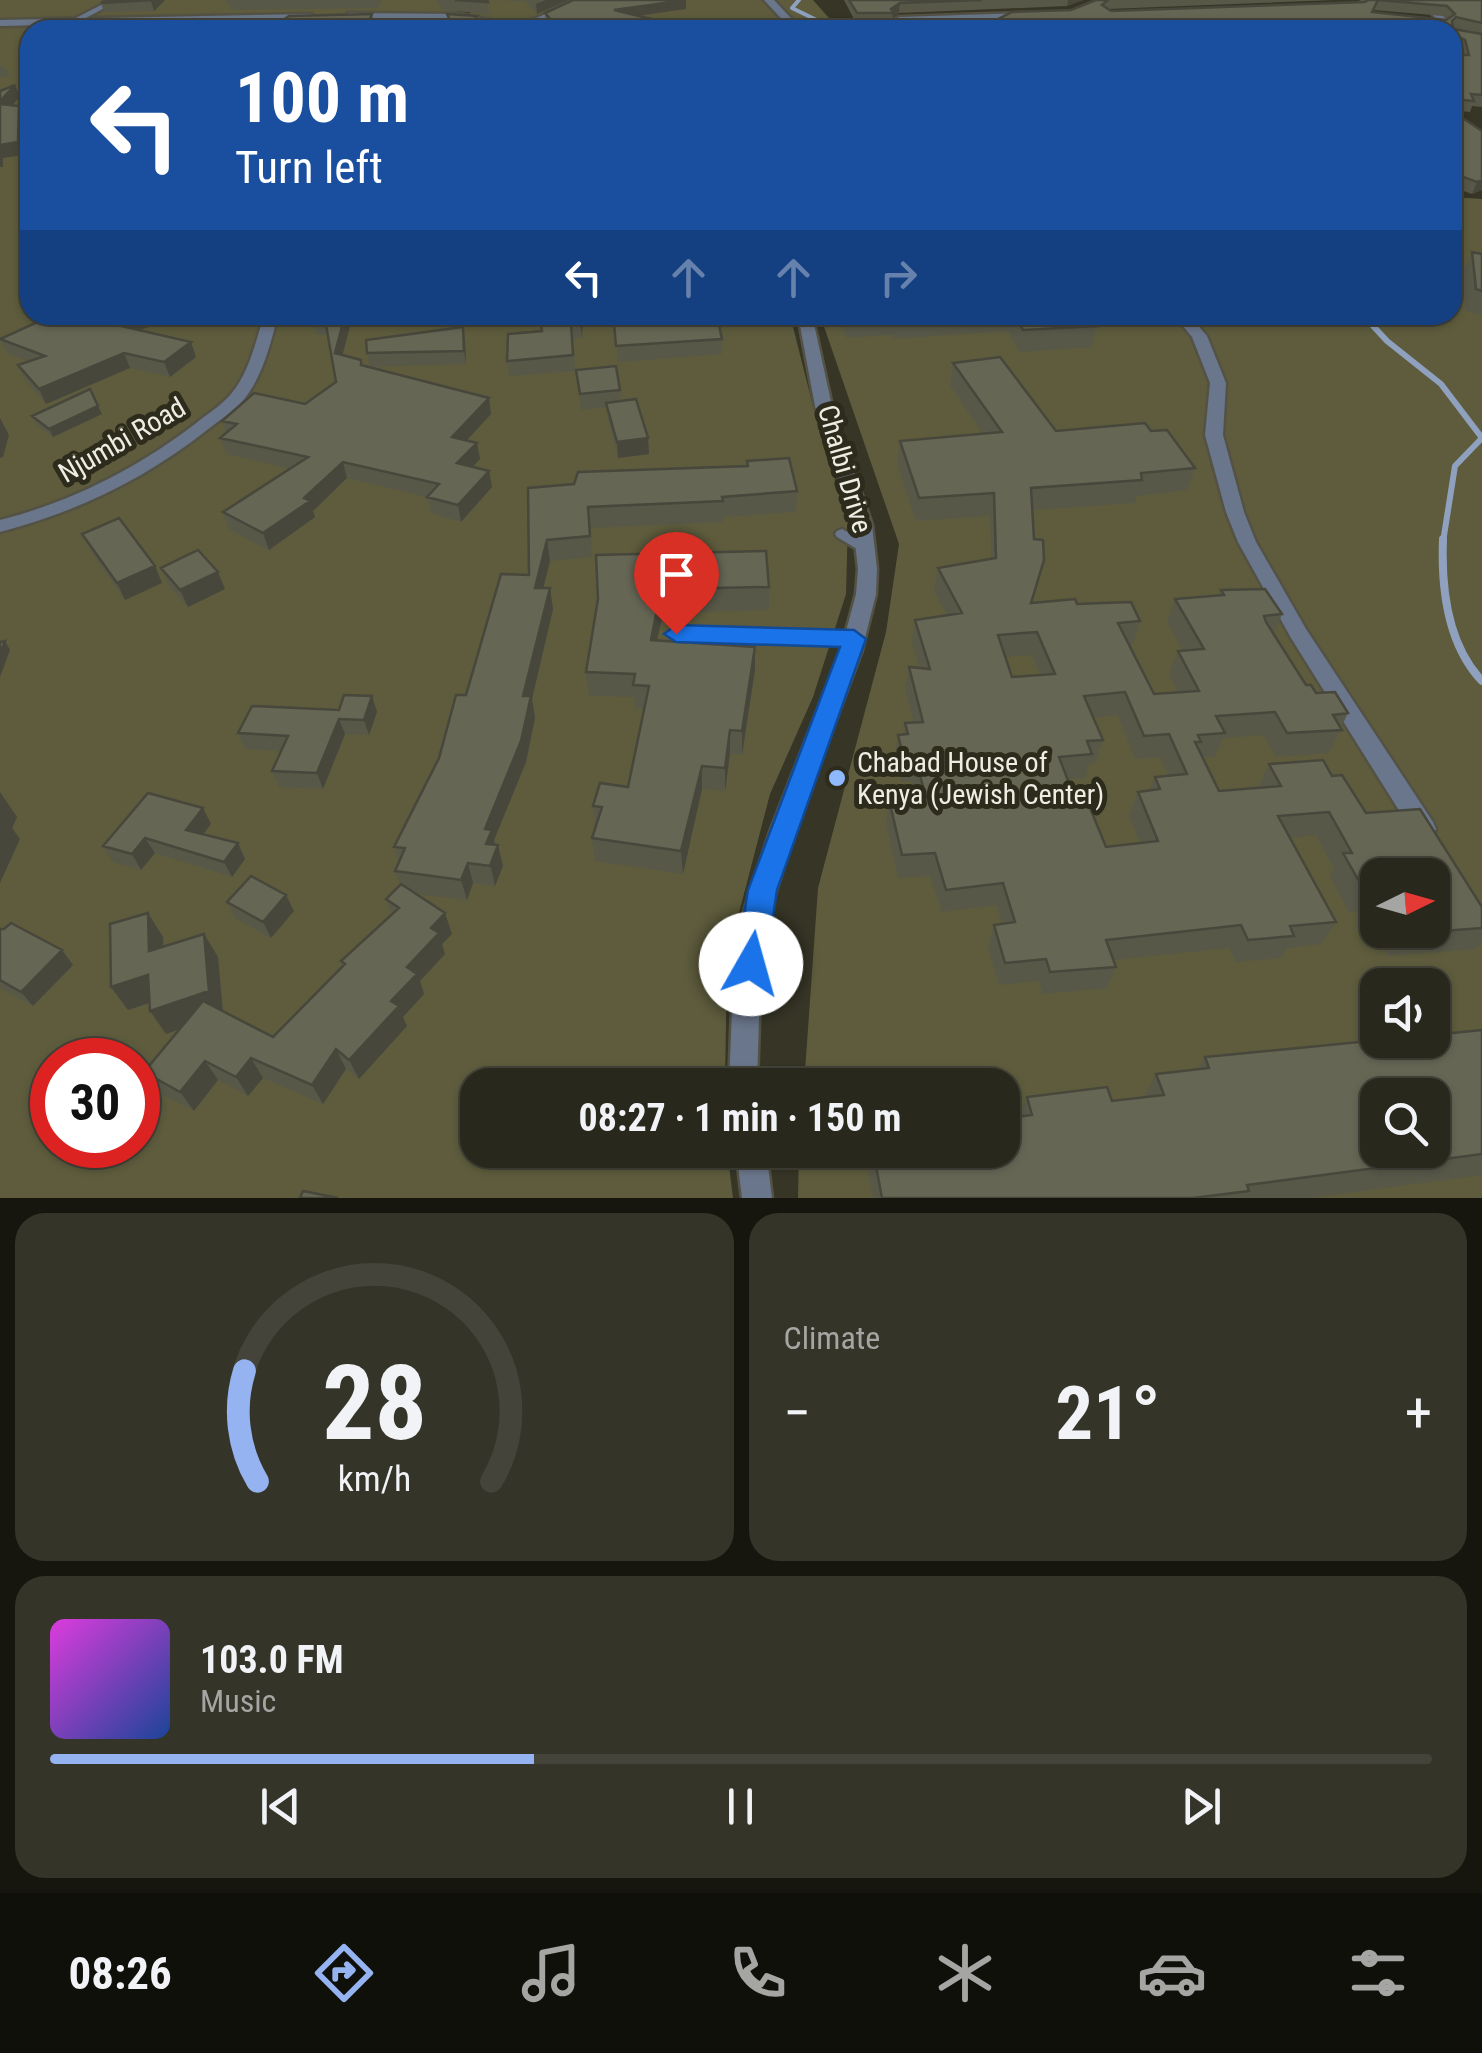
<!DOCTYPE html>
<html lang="en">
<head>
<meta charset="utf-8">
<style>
	:root { --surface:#28281c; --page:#343429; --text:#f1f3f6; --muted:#a5a6a3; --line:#44443b; --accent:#95b2f1 }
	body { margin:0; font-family:"Roboto Condensed",sans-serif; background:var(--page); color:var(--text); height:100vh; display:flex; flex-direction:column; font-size:38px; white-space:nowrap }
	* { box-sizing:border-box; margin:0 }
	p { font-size:32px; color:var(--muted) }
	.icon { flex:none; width:55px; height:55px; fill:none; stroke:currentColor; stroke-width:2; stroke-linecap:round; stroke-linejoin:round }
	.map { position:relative; height:1198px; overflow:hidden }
	.panel { display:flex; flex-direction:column; gap:15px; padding:15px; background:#16160f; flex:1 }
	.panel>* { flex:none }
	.banner { position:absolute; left:20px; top:20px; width:1442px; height:305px; border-radius:30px; box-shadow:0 2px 8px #0004,0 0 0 2px var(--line); background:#1a4fa0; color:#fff; overflow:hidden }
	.needle { width:65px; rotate:85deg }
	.fabs { position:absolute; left:1360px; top:858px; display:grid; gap:20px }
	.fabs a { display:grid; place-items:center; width:90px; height:90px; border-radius:20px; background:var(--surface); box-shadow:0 2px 8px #0004,0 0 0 2px var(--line); font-size:50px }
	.speed { position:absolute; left:30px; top:1038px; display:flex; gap:20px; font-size:50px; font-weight:700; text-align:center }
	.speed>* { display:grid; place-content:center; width:130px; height:130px; border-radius:50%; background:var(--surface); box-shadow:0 2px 8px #0004,0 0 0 2px var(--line); line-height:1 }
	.speed .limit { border:15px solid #d22; background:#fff; color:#111 }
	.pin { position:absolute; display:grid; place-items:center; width:85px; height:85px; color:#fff; margin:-102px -42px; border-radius:50% 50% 50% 0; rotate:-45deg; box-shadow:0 0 10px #0007 }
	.pin .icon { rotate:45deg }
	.me { position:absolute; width:110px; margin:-55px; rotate:7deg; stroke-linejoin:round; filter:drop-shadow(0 0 8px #0008) }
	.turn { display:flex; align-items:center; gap:35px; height:210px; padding:0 50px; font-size:45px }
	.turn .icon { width:130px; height:130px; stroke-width:2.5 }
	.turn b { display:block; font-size:70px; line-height:85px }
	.lanes { display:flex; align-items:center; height:95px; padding:0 50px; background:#0003; justify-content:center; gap:50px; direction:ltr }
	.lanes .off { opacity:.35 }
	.big { font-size:75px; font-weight:700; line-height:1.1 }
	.panel .tile { flex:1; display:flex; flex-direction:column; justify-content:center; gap:15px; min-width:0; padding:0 35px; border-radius:30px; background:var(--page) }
	.panel .dial { align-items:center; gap:0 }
	.dial svg { height:260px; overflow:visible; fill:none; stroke:var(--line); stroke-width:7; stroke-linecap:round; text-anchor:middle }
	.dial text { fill:var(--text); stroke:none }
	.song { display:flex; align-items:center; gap:30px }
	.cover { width:120px; height:120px; border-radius:15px; background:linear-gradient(135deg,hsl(300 70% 55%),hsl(220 70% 35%)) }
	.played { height:10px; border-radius:5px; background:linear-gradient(90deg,var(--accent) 35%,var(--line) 35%) }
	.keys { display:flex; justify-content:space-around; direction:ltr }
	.heat { display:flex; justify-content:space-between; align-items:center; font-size:55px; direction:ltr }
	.panel .tiles { flex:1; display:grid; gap:15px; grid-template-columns:1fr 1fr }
	.tile:last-child { grid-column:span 2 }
	.trip { position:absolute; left:460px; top:1068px; width:560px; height:100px; border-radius:30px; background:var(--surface); box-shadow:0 2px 8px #0004,0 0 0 2px var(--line); font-weight:700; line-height:100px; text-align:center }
	.tabs { display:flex; height:160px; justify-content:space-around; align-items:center; background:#10100b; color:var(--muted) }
	.tabs .icon { width:70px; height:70px }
	.tabs .selected { color:var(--accent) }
	.tabs b { font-size:45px; color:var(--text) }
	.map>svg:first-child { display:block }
</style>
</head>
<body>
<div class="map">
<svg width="1482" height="1198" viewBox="0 0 1482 1198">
	<rect width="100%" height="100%" fill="#363526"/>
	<!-- green -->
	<path fill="#5e5c3d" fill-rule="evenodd" d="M0,0H467L455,14L458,20L511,30H30V315H790L820,434L848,520L846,594L813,697L770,794L727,959L725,1085H478V1150H727L733,1198H0ZM52,1060H138V1145H52Z
		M481,0H813L829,18L861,30H556L468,15Z
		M1453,197L1482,199V1198H798L799,1150H1002V1085H804L818,888L886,632L899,544L820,315H1452ZM1378,875H1432V930H1378ZM1378,985H1432V1040H1378ZM1378,1095H1432V1150H1378Z"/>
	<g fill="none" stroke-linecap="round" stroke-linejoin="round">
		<!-- stream-far2 -->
		<path stroke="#8fa1bf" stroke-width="4" d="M799,0L792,8L837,30"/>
		<!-- stream-far1 -->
		<path stroke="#8fa1bf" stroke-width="6" d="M1363,315L1387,341L1441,384L1482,438L1455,466L1443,542"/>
		<!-- stream -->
		<path stroke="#8fa1bf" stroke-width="8" d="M1443,539C1441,589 1447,644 1482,681"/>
		<defs>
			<path id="lane" d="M111,0H119L75,24L68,22Z
				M579,0H588L524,28L517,26Z
				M905,26L908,30H870L874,28Z
				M842,529L872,546L874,549L872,552H862L837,537L835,534L837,531Z
				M676,629L855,634L863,639L855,644L676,639L668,634Z"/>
			<path id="street" d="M764,0H774L802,30H792Z
				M1422,0H1432L1454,30L1452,32L1444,30Z
				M348,13L460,14L540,30H518L460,20L345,18Z
				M1026,13L1029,18L899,23L894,20L899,17Z
				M312,14L309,19L0,26V20Z
				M264,315H278C271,342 264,371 248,394C238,409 221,419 207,430C145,479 77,512 0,532V520C71,502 136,469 195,424C207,414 221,406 231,394C249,373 256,341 264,315Z
				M798,315H812L832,406L872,525L877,569L876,594L862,650L794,832L770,911L760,986L757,1085H729L733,986L744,911L770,832L841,650L856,594L858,569L853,525L815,406Z
				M1174,315H1189L1207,336L1226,383L1223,435L1244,512L1256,542L1306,629L1433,822L1436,829L1433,836L1424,839L1415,836L1291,638L1238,542L1226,512L1205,435L1210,383L1192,337Z
				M736,1150H766L772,1198H742Z"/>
		</defs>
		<!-- lane casing -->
		<use href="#lane" stroke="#535244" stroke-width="5"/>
		<!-- street casing -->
		<use href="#street" stroke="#535244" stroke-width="5"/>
		<!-- lane -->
		<use href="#lane" fill="#6a768b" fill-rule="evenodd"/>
		<!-- street -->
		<use href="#street" fill="#6a768b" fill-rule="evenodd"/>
	</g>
	<!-- wall -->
	<path fill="#585849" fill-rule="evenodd" d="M106,0H165L154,11L104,12L101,3Z
		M225,0H381L378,8L231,10L229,3H226Z
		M437,0H569L537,14L525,1L487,0L489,14L442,10Z
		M844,0H1083L1067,6L899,13L893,17L892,23L998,19L1071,10L1096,0H1335L1108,9L1111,11L1361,2L1359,0H1482V107L1472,106L1470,112L1452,110V30H888V23H856ZM1374,10L1443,16L1447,20L1374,12ZM1453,47L1461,50L1462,55H1453Z
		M686,9L639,16L671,30H552L546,23L545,13Z
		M373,21L370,30H238L276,25Z
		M0,65L7,70L10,76L0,77Z
		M1452,111L1482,131V190L1472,194L1452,187Z
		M1472,252L1482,254V315L1466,311L1462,274Z
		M314,315H353L342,355L363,365L491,414L467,440L477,443L480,459L472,467L489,471L492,487L461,522L431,513L427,497L347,478L313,511L315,517L269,550L229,529L223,512L290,469L226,454L220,438L226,433L222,421L305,404L336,382L327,334L317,335L313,320Z
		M540,315H583L582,338L573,339L575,371L509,376L507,361L542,331Z
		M838,315H1128L1126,323L1097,325L1092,347L1019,352L1008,331L894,339L892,335L846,338Z
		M35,316H176L139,331L191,342L196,357L170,377L130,368L46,404L25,380L18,365L28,361L7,353L0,339L38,322Z
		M614,323L722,339V354L618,362Z
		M465,340L466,364L370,367L367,353Z
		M953,363L1056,431H1151L1195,468L1188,490L1137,496L1135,503L1032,510L1038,583L1032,603L1077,604L1140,621L1133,644L1129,645L1154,694L1179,692L1169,675L1178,651H1183L1167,622L1175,599L1219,595L1221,590L1282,614L1274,634L1306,685L1316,693L1348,713L1329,753L1276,757L1264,735L1223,738L1215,757H1202L1219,791L1258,788L1269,764L1332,776L1366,813L1482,907V942L1476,949L1388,956L1363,911L1349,912L1330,876L1334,869L1316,835L1290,838L1336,922L1321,944L1287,948L1281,958L1236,962L1229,948L1114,960L1116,967L1107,988L1043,994L1039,981L999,985L988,947L994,925L1002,924L997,905L942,912L930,876L898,878L886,823L889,800L916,798L911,781L901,782L895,759L898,735H904L905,723L914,722L905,690L909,667L919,668L912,643L915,620L947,615L934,591L938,568L991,559L990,516L916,521L897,463L900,441L983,434L950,385ZM1032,655L1040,675L1012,677L1005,657ZM1118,715L1135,759L1160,757L1168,775L1155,777L1149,791L1138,792L1129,816L1140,843L1106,847L1075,799L1067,779L1085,778L1089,764L1095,763L1103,740L1093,718ZM1378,875L1432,930H1378Z
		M576,370L620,390L621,401L648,438L649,454L618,458L608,419L607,407L581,410Z
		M102,414L53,437L36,424L32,416Z
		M747,461L797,491L796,512L723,517V522L590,528L592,557L550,561L543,588H550L553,609L532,699L535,718L526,762L494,840L503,866L495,886L473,883L467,900L416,894L452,934L442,944L445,954L420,981L424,994L403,1017L407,1026L359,1079L346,1069L323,1104L263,1078L248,1096L218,1080L194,1111L158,1092L144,1072L180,1029L166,1034L150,1003L128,1010L111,987L163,937V947L204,934L218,957L223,1011L273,1037L343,966L341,961L392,915L386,899L400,885L395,871L399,862L394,847L439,758L466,695L529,575L528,488L747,466Z
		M82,534L155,566L162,583L125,600L90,550Z
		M596,555L769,587V610L663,613L657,640L755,670L742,755L730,754L725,791L702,789L683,874L595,861L592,838L596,826L593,806L628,787L644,709L635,708L634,697L589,696L586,672L598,599Z
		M161,568L225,589L188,607L168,585Z
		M372,696L377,712L369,735L345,734L323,789L279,787L272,771L281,751L245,749L238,733L339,710Z
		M211,824L203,834L238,843L245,859L232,877L155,853L141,870L113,862L103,846Z
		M286,895L294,911L271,938L236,919L227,902Z
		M0,929L62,950L73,965L33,1006L0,988Z
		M1482,1030V1175L1310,1198H873L867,1164L870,1150H1002L1019,1117L1027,1097L1112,1101L1144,1097L1156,1074L1198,1069L1205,1057Z"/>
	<!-- shaded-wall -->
	<path fill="#47473c" d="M152,0H165L154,11L151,1Z
		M546,0H569L537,14L536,4Z
		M686,0V9L614,19V10Z
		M1068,0H1083L1067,6Z
		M900,3L899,13L893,17L891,9Z
		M372,14L373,21L370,30H368L367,27Z
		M477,16L478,28L476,30H463Z
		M15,85L20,97L2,116L0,111V101Z
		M19,106L24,118L23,155L3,158V167H0V145Z
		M1482,180V190L1472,194L1477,182Z
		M136,315H176V316L118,339L112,324Z
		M345,315H353L339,368L335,353Z
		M581,315H583L582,338L580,323Z
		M463,327L465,340L466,364L464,351Z
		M191,342L196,357L170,377L164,362Z
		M124,353L130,368L46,404L39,389Z
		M489,398L491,414L455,453L452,437Z
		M98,406L102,414L53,437L49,429Z
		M0,418L9,435L3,457L0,458Z
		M648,438L649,454L618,458L617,442Z
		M477,443L480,459L461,479L457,463Z
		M343,462L347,478L313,511L315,517L269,550L263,533L304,498Z
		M489,471L492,487L461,522L458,505Z
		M547,540L550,561L538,609L535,588Z
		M155,566L162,583L125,600L117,583Z
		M218,572L225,589L188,607L180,590Z
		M550,588L553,609L532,699L535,718L526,762L494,840L496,849L498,845L503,866L495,886L486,844L485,829L523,696Z
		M661,589L663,613L652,663L651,640Z
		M5,641L10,650L0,677V655Z
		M755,647V670L742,755V731Z
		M372,696L377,712L369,735L364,720Z
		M339,719L345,734L323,789L317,773Z
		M730,730V754L725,791V768Z
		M702,766V789L683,874L681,851Z
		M0,792L17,817L12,828L20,839L0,883Z
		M203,808L211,824L194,846L186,830Z
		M145,838L155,853L141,870L132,854Z
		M238,843L245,859L232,877L224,862Z
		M468,863L473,883L467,900L461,880Z
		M286,895L294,911L271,938L263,922Z
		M148,913L163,937L165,975L149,951Z
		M445,913L452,934L442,944L445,954L420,981L424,994L403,1017L407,1026L359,1079L349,1060L391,1001L407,967L431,928Z
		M204,934L218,957L223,1014L166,1034L150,1011Z
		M62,950L73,965L33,1006L21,992Z
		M148,975L164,998L128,1010L111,987Z
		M336,1049L346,1069L323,1104L312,1085Z
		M251,1058L263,1078L248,1096L236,1077Z
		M205,1061L218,1080L194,1111L180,1092Z"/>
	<!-- building -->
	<path fill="#665" stroke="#47473c" stroke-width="2.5" fill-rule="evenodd" d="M106,0H152L101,3Z
		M455,0H487L488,2Z
		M573,0H686L614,10L664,22L657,25L671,30H560L545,13Z
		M849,0H982L900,3L891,9L893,13H857Z
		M1096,0H1108L1102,5L1111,11L1365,2L1368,0H1482V23L1456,17L1452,21L1453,29L1482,34V95L1471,94L1474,101L1452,99V30H896L892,28L888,23L998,19L1012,12L1071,10ZM1378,0L1447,6L1455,14L1446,20L1372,12ZM1453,35L1465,40L1469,55H1453Z
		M372,14L367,27L315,25L312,30H238L243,24L276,25L289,16Z
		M447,14L477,16L463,30H455Z
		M15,85L0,101V91Z
		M0,104L19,106L18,142L0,145Z
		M1452,111L1482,131V180L1477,182L1452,173Z
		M1472,252L1482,254V291L1476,289Z
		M38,315H136L112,324L191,342L164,362L124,353L39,389L18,365L45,356L0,339L42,320L35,316Z
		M314,315H345L335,353L361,360V365L489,398L452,437L477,443L457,463L489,471L458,505L427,497L439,484L343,462L304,498L310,501L263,533L223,512L308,457L220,438L237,424L222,421L254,393L305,404L336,382L325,319L313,320Z
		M540,315H581L580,323H571L573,355L507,361L508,334L542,331Z
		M895,315H933L896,317Z
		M1015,315H1090L1097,326L1023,330Z
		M717,316L722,339L616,346L614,323Z
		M463,327L464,351L367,353L366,340Z
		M1000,357L1056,431L1145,423L1151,431L1167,430L1195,468L1141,473L1142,480L1031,488L1034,539L1043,540L1044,560L1031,603L1075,599L1077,604L1131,602L1140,621L1118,623L1154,694L1199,691L1178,651L1204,649L1175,599L1224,595L1221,590L1265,589L1282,614L1264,616L1266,622L1306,685H1311L1316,693L1335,692L1348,713L1333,715L1342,730L1287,733L1275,712L1216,716L1225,733L1198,735L1201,742H1195L1219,791L1281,786L1269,764L1323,760L1332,776L1342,775L1366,813L1420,809L1482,907V928L1404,934L1401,930H1432V875H1378V888L1364,890L1343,853H1352L1329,812L1278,816L1336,922L1290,926L1294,936L1248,940L1241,925L1106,940L1116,967L1050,972L1046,959L1005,963L994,925L1015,922L1003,883L946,890L935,853L902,855L889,800L926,797L915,758L904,759L898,735L908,734L905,723L923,722L909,667L930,669L915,620L962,613L938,568L996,558L994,493L919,498L900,441L1002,432L953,363ZM1037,632L1055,674L1012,677L998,635ZM1125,692L1144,736L1169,734L1187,774L1155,777L1160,789L1138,792L1158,841L1106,847L1086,798L1075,799L1059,757L1092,754L1087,741L1103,740L1084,696Z
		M616,366L620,390L580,394L576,370Z
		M90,389L98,406L49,429L32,416Z
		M636,399L648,438L617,442L606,403Z
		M789,458L797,491L722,497L723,501L588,507L590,536L547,540L535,588H550L523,696H531L521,741L485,829L492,830L486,844L498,845L490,866L468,863L461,880L395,871L405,848L394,847L439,758L456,695H466L501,574L529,575L528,488L574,484L578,472L748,466L747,461Z
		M119,518L155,566L117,583L82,534Z
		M198,550L218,572L180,590L161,568Z
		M766,551L769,587L661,589L651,640L755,647L742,731L730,730L725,768L702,766L681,851L592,838L602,807L593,806L600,783L628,787L649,686L633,685L635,674L586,672L598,599L596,555Z
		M5,641L0,655V642Z
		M344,695L372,696L364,720L339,719L317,773L272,771L288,736L238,733L252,706L339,710Z
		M148,793L203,808L186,830L238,843L224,862L145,838L132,854L103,846Z
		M251,876L286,895L263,922L227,902Z
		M401,884L445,913L431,928L439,933L407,967L417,974L391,1001L399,1006L349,1060L336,1049L312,1085L251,1058L236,1077L205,1061L180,1092L144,1072L203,1001L273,1037L345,964L341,961L399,908L386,899Z
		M148,913L149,951L204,934L209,991L150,1011L148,975L111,987L110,924Z
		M11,923L62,950L21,992L0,980V929H4Z
		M1482,1030V1154L1247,1185L1249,1191L1193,1198H882L873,1150H1002V1119L1032,1115L1027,1097L1107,1087L1112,1101L1164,1095L1156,1074L1209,1068L1205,1057L1380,1040H1432V1035ZM1378,1095H1432V1150H1378Z
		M303,1191L338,1198H300Z"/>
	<!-- route -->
	<path fill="#1a73e8" stroke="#114b97" stroke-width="2.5" d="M676,625L854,630L866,639L777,890L766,964L762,974L751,978L741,974L736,964L748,890L840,647L676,642L664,634Z"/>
	<!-- markers -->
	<circle fill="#90b8fd" stroke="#2c2b1c" stroke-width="4" cx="837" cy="778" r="10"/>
	<g text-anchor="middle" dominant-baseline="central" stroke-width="10" stroke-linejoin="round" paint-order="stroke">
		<!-- street labels -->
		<g font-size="28" fill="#edede3" stroke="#2c2b1c">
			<text transform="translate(122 440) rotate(-30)">Njumbi Road</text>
			<text transform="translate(845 469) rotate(74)">Chalbi Drive</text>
		</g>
		<!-- poi labels -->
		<g font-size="28" fill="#edede3" stroke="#2c2b1c" text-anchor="start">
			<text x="857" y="762">Chabad House of<tspan x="857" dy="32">Kenya (Jewish Center)</tspan></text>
		</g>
	</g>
</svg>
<div class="fabs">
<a><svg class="needle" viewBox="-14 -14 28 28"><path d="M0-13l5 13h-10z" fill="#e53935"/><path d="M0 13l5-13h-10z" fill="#a5a6a3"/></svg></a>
<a><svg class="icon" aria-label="sound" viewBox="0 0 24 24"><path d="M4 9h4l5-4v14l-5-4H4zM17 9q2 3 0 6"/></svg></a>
<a><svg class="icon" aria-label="search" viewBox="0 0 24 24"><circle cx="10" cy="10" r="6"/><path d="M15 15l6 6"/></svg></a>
</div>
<div class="speed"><div class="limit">30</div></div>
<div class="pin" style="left:676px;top:634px;background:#d93025"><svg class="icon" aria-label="arrive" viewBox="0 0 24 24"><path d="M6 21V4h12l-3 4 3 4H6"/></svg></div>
<svg class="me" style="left:751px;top:964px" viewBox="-20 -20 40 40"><circle r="19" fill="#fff"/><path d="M0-13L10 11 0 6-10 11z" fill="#1a73e8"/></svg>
<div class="trip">08:27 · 1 min · 150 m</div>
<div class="banner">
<div class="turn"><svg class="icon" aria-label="left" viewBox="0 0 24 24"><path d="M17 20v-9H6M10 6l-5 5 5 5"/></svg><div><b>100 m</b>Turn left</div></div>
<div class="lanes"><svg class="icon" aria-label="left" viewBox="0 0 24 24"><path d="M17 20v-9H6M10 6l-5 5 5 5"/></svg><svg class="icon off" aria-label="ahead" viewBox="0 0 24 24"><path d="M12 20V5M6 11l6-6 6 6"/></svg><svg class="icon off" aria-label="ahead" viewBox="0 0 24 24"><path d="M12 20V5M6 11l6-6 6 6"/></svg><svg class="icon off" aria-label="right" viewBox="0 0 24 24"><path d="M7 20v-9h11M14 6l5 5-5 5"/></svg></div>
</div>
</div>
<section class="panel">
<div class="tiles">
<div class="tile dial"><svg viewBox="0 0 100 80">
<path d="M14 69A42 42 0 1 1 86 69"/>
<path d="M14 69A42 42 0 0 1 10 35" stroke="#95b2f1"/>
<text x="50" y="56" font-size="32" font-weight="700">28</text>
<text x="50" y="72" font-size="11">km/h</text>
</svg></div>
<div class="tile"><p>Climate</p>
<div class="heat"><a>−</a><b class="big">21°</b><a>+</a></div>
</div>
<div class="tile">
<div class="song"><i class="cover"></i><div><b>103.0 FM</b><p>Music</p></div></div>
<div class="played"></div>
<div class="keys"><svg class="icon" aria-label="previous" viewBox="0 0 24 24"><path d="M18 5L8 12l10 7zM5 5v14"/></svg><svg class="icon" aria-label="pause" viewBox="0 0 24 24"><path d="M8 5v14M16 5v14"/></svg><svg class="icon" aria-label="next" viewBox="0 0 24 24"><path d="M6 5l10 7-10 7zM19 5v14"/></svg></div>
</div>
</div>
</section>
<nav class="tabs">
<b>08:26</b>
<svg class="icon selected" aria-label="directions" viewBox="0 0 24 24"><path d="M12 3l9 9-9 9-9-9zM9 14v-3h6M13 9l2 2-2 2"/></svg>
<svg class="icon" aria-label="music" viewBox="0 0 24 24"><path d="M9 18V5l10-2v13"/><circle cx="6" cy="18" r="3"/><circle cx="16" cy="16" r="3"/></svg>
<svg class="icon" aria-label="phone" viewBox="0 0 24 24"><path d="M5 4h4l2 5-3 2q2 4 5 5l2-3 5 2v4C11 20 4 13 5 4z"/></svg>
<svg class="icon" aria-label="climate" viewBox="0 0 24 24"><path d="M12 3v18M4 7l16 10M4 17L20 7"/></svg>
<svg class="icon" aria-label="car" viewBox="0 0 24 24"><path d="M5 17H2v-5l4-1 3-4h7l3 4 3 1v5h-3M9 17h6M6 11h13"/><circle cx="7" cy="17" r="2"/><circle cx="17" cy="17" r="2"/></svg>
<svg class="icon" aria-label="filters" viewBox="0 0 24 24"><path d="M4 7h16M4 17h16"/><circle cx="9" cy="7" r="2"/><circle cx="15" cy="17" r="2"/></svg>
</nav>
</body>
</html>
